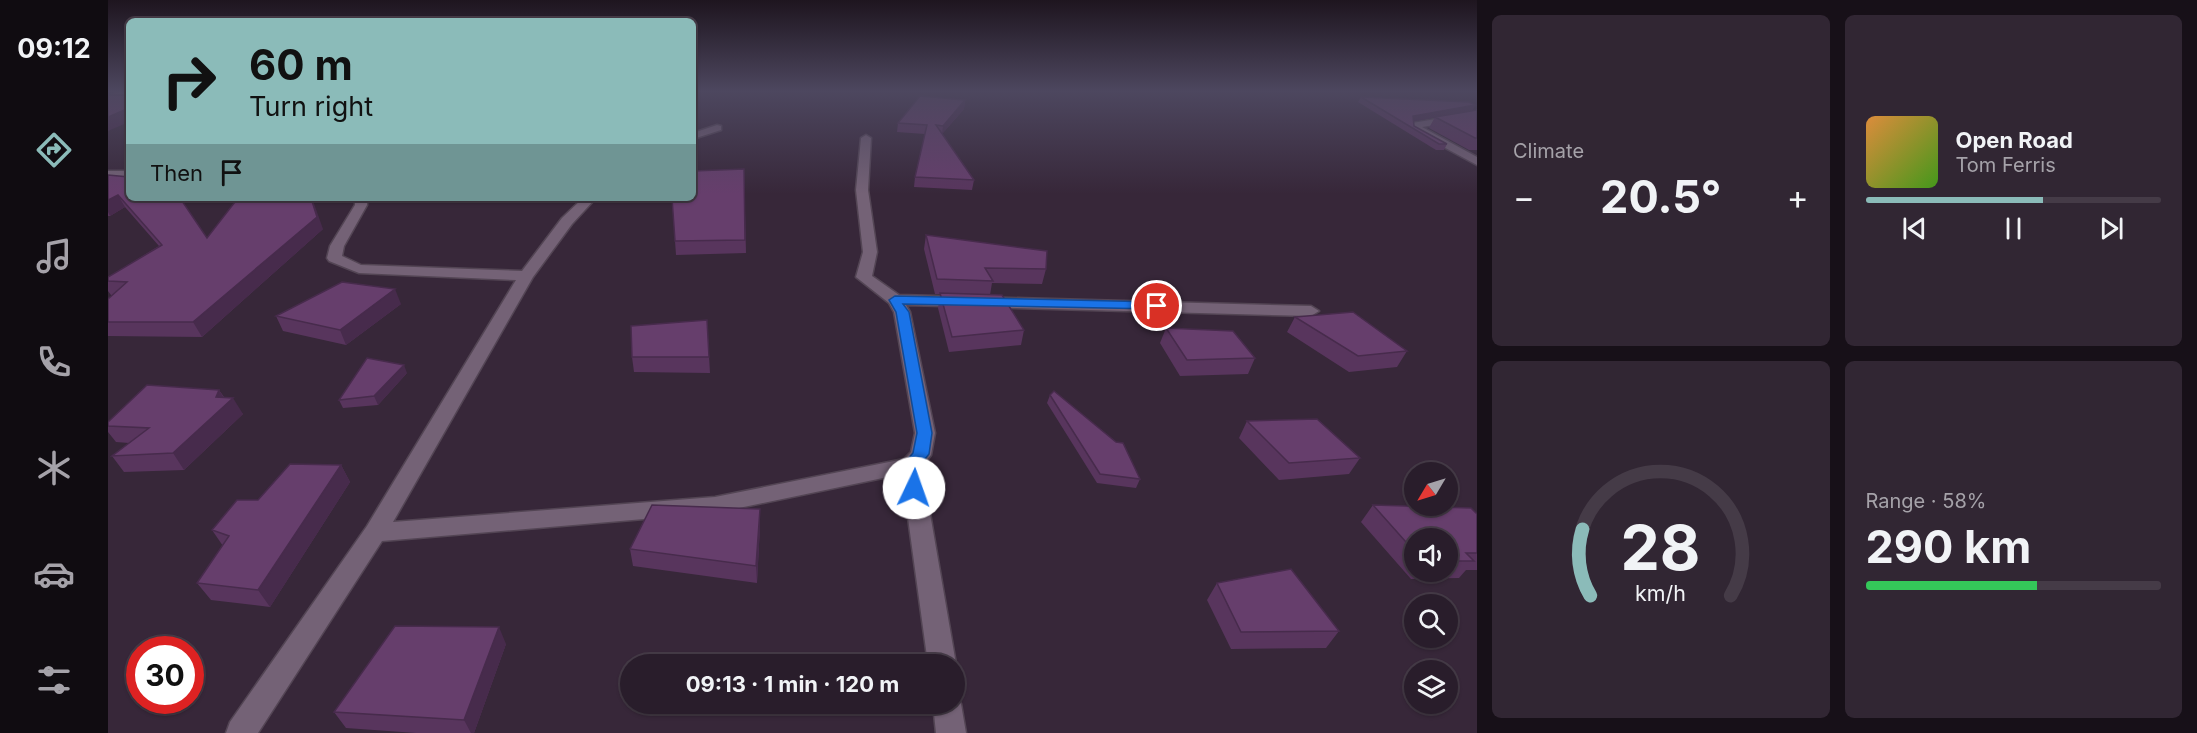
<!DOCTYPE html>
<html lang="en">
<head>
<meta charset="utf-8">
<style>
	:root { --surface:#291d2b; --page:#312633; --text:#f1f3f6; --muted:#a5a2a9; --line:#453b47; --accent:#8bbbb9 }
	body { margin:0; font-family:Inter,sans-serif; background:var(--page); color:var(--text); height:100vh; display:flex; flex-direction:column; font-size:22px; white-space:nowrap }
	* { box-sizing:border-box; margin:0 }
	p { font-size:20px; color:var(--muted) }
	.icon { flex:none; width:33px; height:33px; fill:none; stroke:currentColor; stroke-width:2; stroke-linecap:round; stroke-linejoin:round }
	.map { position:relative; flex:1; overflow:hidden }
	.drawer { display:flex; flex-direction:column; gap:15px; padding:15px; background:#171018; width:720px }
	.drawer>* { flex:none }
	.guide { position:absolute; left:18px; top:18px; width:570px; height:183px; border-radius:9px; box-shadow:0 2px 4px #0004,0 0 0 2px var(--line); background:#8bbbb9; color:#111; overflow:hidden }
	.needle { width:39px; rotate:232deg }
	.fabs { position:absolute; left:1296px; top:462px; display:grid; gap:12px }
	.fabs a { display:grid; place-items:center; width:54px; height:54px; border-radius:50%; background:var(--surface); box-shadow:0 2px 4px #0004,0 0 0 2px var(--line); font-size:30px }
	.speed { position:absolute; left:18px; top:636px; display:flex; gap:12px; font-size:30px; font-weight:700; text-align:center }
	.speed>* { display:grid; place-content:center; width:78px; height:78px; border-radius:50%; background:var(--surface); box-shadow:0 2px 4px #0004,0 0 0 2px var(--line); line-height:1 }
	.speed .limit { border:9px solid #d22; background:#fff; color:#111 }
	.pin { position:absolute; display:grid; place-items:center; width:51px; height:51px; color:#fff; margin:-26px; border:3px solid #fff; border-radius:50%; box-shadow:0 2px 6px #0007 }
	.me { position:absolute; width:66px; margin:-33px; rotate:3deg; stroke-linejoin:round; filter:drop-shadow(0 0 4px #0008) }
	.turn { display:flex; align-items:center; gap:21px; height:126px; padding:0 24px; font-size:27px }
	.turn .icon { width:78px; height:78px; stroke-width:2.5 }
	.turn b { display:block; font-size:42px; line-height:51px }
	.then { display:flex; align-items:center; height:57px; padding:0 24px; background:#0003; gap:12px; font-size:22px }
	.big { font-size:45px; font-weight:700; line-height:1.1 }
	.drawer .tile { flex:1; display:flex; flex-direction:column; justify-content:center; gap:9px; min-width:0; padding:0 21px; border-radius:9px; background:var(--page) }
	.drawer .dial { align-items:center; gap:0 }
	.dial svg { height:156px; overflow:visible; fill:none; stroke:var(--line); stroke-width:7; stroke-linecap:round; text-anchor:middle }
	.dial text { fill:var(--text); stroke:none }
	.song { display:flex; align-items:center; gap:18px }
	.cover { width:72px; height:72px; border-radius:9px; background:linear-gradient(135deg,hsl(30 70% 55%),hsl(100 70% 35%)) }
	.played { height:6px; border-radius:3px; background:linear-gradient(90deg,var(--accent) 60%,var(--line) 60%) }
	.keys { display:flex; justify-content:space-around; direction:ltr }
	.heat { display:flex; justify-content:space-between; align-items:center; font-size:33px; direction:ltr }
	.charge { height:9px; border-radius:4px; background:linear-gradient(90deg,#34c759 58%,var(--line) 0) }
	.drawer .tiles { flex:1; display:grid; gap:15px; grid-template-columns:repeat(2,1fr) }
	.trip { position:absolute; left:512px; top:654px; width:345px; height:60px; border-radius:30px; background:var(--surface); box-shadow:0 2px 4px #0004,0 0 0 2px var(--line); font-weight:700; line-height:60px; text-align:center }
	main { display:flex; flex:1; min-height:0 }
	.tab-bar { display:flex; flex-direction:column; width:108px; justify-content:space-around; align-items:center; background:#100c11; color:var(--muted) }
	.tab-bar .icon { width:42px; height:42px }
	.tab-bar .selected { color:var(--accent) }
	.tab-bar b { font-size:27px; color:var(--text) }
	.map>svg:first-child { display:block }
</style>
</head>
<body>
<main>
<nav class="tab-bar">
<b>09:12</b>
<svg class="icon selected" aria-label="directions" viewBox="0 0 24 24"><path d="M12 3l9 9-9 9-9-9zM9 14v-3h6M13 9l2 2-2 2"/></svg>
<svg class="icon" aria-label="music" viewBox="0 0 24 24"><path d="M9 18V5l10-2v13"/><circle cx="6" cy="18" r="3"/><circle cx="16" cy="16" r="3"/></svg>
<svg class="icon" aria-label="phone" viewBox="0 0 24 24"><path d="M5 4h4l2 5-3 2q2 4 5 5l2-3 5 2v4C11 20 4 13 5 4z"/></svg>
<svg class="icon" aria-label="climate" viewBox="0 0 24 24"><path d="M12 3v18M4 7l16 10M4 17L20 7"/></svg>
<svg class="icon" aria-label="car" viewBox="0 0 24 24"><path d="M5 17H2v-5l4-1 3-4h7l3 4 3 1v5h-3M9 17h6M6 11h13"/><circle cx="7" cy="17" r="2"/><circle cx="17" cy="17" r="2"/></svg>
<svg class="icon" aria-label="filters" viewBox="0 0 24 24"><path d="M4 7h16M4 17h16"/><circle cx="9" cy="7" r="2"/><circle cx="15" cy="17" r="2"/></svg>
</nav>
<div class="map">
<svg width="1369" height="733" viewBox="0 0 1369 733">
	<rect width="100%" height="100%" fill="#372739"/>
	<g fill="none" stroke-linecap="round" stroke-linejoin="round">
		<defs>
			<path id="minor" d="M13,91H21V94L0,102V96Z
				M1369,112V118L1314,127L1369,157V165L1304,130V123Z
				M609,125L613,126V130L585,139V133Z
				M758,135L763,138L760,190L769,252L764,276L791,295L1203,306L1211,311L1203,316L798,305L802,312L827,433L823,455L814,467L848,664L846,668V664H820L794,474L607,513L274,541L150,733H118L122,722L259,526L408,280L251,273L221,261L219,258L222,246L247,205V198H259V205L236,246L234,256L253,265L414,271L454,218L475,198H488L464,224L425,277L285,522L607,497L796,459L803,452L807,433L786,312L781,303L748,277L755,252L748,190L753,138Z
				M0,171H21V179H0Z
				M846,693L853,704L858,733H828L825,704H846Z"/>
		</defs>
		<!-- minor casing -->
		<use href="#minor" stroke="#534554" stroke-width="3"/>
		<!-- minor -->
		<use href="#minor" fill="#746276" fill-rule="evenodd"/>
	</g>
	<!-- wall -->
	<path fill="#58355d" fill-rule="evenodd" d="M1253,97L1367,105L1364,111L1331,116L1369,110V150H1361L1321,128L1327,117L1306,121V126L1339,144L1336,150H1328L1250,102Z
		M857,100L856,109L834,134L866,180L864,190L806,187L807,177L817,134L789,132L790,123Z
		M636,169L638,253L568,255L567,241Z
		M0,175L99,238L215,229L94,337L0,336V299L5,295H3L0,291V277L51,246L17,207L2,216H0Z
		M818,235L938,269L934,284L884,283L882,295L916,330L913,345L841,352L830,308L832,294H827L816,249Z
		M293,304L238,345L175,331L168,316Z
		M1187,317L1299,351L1289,367L1241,372L1179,332Z
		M599,320L602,373L526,372L524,357Z
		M1058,328L1147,358L1140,374L1072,376L1052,343Z
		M299,373L270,405L235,408L231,400Z
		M111,390L116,397L135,414L76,470L16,472L4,456L21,443L8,442L0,432V426Z
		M942,395L1008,442L1032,479L1028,488L989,483L939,403Z
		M1139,421L1252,458L1241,474L1171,480L1131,438Z
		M233,465L242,482L162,607L103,600L89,583L115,546L104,530L150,500Z
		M1265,505L1369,514V570H1358L1351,578L1303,579L1253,522ZM1306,538H1340V572H1306Z
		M652,509V526L649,583L525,566L522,549Z
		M1109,583L1231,631L1218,648L1123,649L1099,600Z
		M398,644L366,733H308L238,728L226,712Z"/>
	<!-- shaded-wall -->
	<path fill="#472b4c" d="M857,100L856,109L834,134L835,126Z
		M1367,105L1364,111L1302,122L1305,116Z
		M21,108V122L0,131V117Z
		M10,195L17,207L2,216L0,212V200Z
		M203,198H204L215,229L94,337L85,322Z
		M287,289L293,304L238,345L232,330Z
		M296,365L299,373L270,405L266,396Z
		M111,390L119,403L125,398L135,414L76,470L65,453L108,397Z
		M233,465L242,482L162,607L150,590Z
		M652,509V526L649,583L648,566Z
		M391,627L398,644L366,733H363L356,720Z"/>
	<!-- building -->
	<path fill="#663e6c" stroke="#472b4c" stroke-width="1.5" d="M0,95H21V108L0,117Z
		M812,96L857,100L835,126L828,125L866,180L807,177L819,125L790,123Z
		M1253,97L1361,102L1367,105L1305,116L1306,126L1339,144H1331Z
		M1369,110V138H1367L1327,117Z
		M636,169L637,240L567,241L564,198H585V171Z
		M0,175L21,177V198H72L99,238L130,198H203L209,217L85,322H0V299L19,282L0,281V277L54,245L10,195L0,200Z
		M818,235L939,251L938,269L877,268L885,281L829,279Z
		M234,282L287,289L232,330L168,316Z
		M832,293L894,295L916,330L844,337Z
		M1245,312L1299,351L1250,356L1187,317Z
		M599,320L601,357H524L523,326Z
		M1058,328L1125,331L1147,358L1079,360Z
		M259,358L296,365L266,396L231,400Z
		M39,385L111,390L108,397L125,398L65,453L4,456L41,428L0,426V422Z
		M946,391L1008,442L1015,443L1032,479L992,474L942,395Z
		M1209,419L1252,458L1181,463L1139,421Z
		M182,464L233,465L150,590L89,583L121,536L104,530L129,500H150Z
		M544,505L652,509L648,566L522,549Z
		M1265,505L1363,508L1369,514V553H1358L1366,561H1340V538H1306V551Z
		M1183,569L1231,631L1133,632L1109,583Z
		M287,626L391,627L356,720L226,712Z"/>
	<!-- sky -->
	<linearGradient id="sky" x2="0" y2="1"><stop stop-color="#1e151f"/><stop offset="0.47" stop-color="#4d475f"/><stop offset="1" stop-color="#4d475f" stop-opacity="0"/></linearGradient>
	<rect width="1369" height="194" fill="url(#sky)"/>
	<!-- route -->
	<path fill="#1a73e8" stroke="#114b97" stroke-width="1.5" d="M787,296L1049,302L1055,306L1049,309L795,304L801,312L824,433L821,454L811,467L815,488L806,494L798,488L795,465L805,453L809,433L788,312L781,300Z"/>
</svg>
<div class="fabs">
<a><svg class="needle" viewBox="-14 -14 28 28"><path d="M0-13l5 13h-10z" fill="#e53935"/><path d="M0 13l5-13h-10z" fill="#a5a2a9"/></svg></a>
<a><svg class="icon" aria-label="sound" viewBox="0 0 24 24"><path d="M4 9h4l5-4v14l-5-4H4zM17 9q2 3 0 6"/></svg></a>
<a><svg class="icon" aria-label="search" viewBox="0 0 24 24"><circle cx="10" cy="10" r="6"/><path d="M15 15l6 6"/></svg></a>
<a><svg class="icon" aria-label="layers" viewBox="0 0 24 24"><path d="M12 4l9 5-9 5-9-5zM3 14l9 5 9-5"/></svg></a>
</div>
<div class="speed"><div class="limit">30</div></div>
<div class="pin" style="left:1049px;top:306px;background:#d93025"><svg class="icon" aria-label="arrive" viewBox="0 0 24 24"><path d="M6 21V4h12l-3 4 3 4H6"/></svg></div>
<svg class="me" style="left:806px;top:488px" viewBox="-20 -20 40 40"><circle r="19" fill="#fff"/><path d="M0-13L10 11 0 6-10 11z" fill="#1a73e8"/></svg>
<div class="trip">09:13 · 1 min · 120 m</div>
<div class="guide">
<div class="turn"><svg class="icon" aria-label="right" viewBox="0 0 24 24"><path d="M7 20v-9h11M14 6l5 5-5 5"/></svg><div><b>60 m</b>Turn right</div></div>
<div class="then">Then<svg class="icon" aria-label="arrive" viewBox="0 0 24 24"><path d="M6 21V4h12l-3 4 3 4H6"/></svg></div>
</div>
</div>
<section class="drawer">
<div class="tiles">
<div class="tile"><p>Climate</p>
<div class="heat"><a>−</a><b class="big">20.5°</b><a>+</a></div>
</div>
<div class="tile">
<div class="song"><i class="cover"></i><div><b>Open Road</b><p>Tom Ferris</p></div></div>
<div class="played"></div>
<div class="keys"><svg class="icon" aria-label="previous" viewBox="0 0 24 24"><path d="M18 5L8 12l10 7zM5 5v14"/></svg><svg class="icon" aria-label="pause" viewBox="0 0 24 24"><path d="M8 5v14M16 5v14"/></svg><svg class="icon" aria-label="next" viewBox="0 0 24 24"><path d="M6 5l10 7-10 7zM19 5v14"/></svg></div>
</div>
<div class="tile dial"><svg viewBox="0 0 100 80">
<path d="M14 69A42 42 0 1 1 86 69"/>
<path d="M14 69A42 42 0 0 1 10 35" stroke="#8bbbb9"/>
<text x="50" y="56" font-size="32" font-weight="700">28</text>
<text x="50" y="72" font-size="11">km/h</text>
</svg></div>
<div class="tile"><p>Range · 58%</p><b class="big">290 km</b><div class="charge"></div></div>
</div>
</section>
</main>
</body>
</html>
